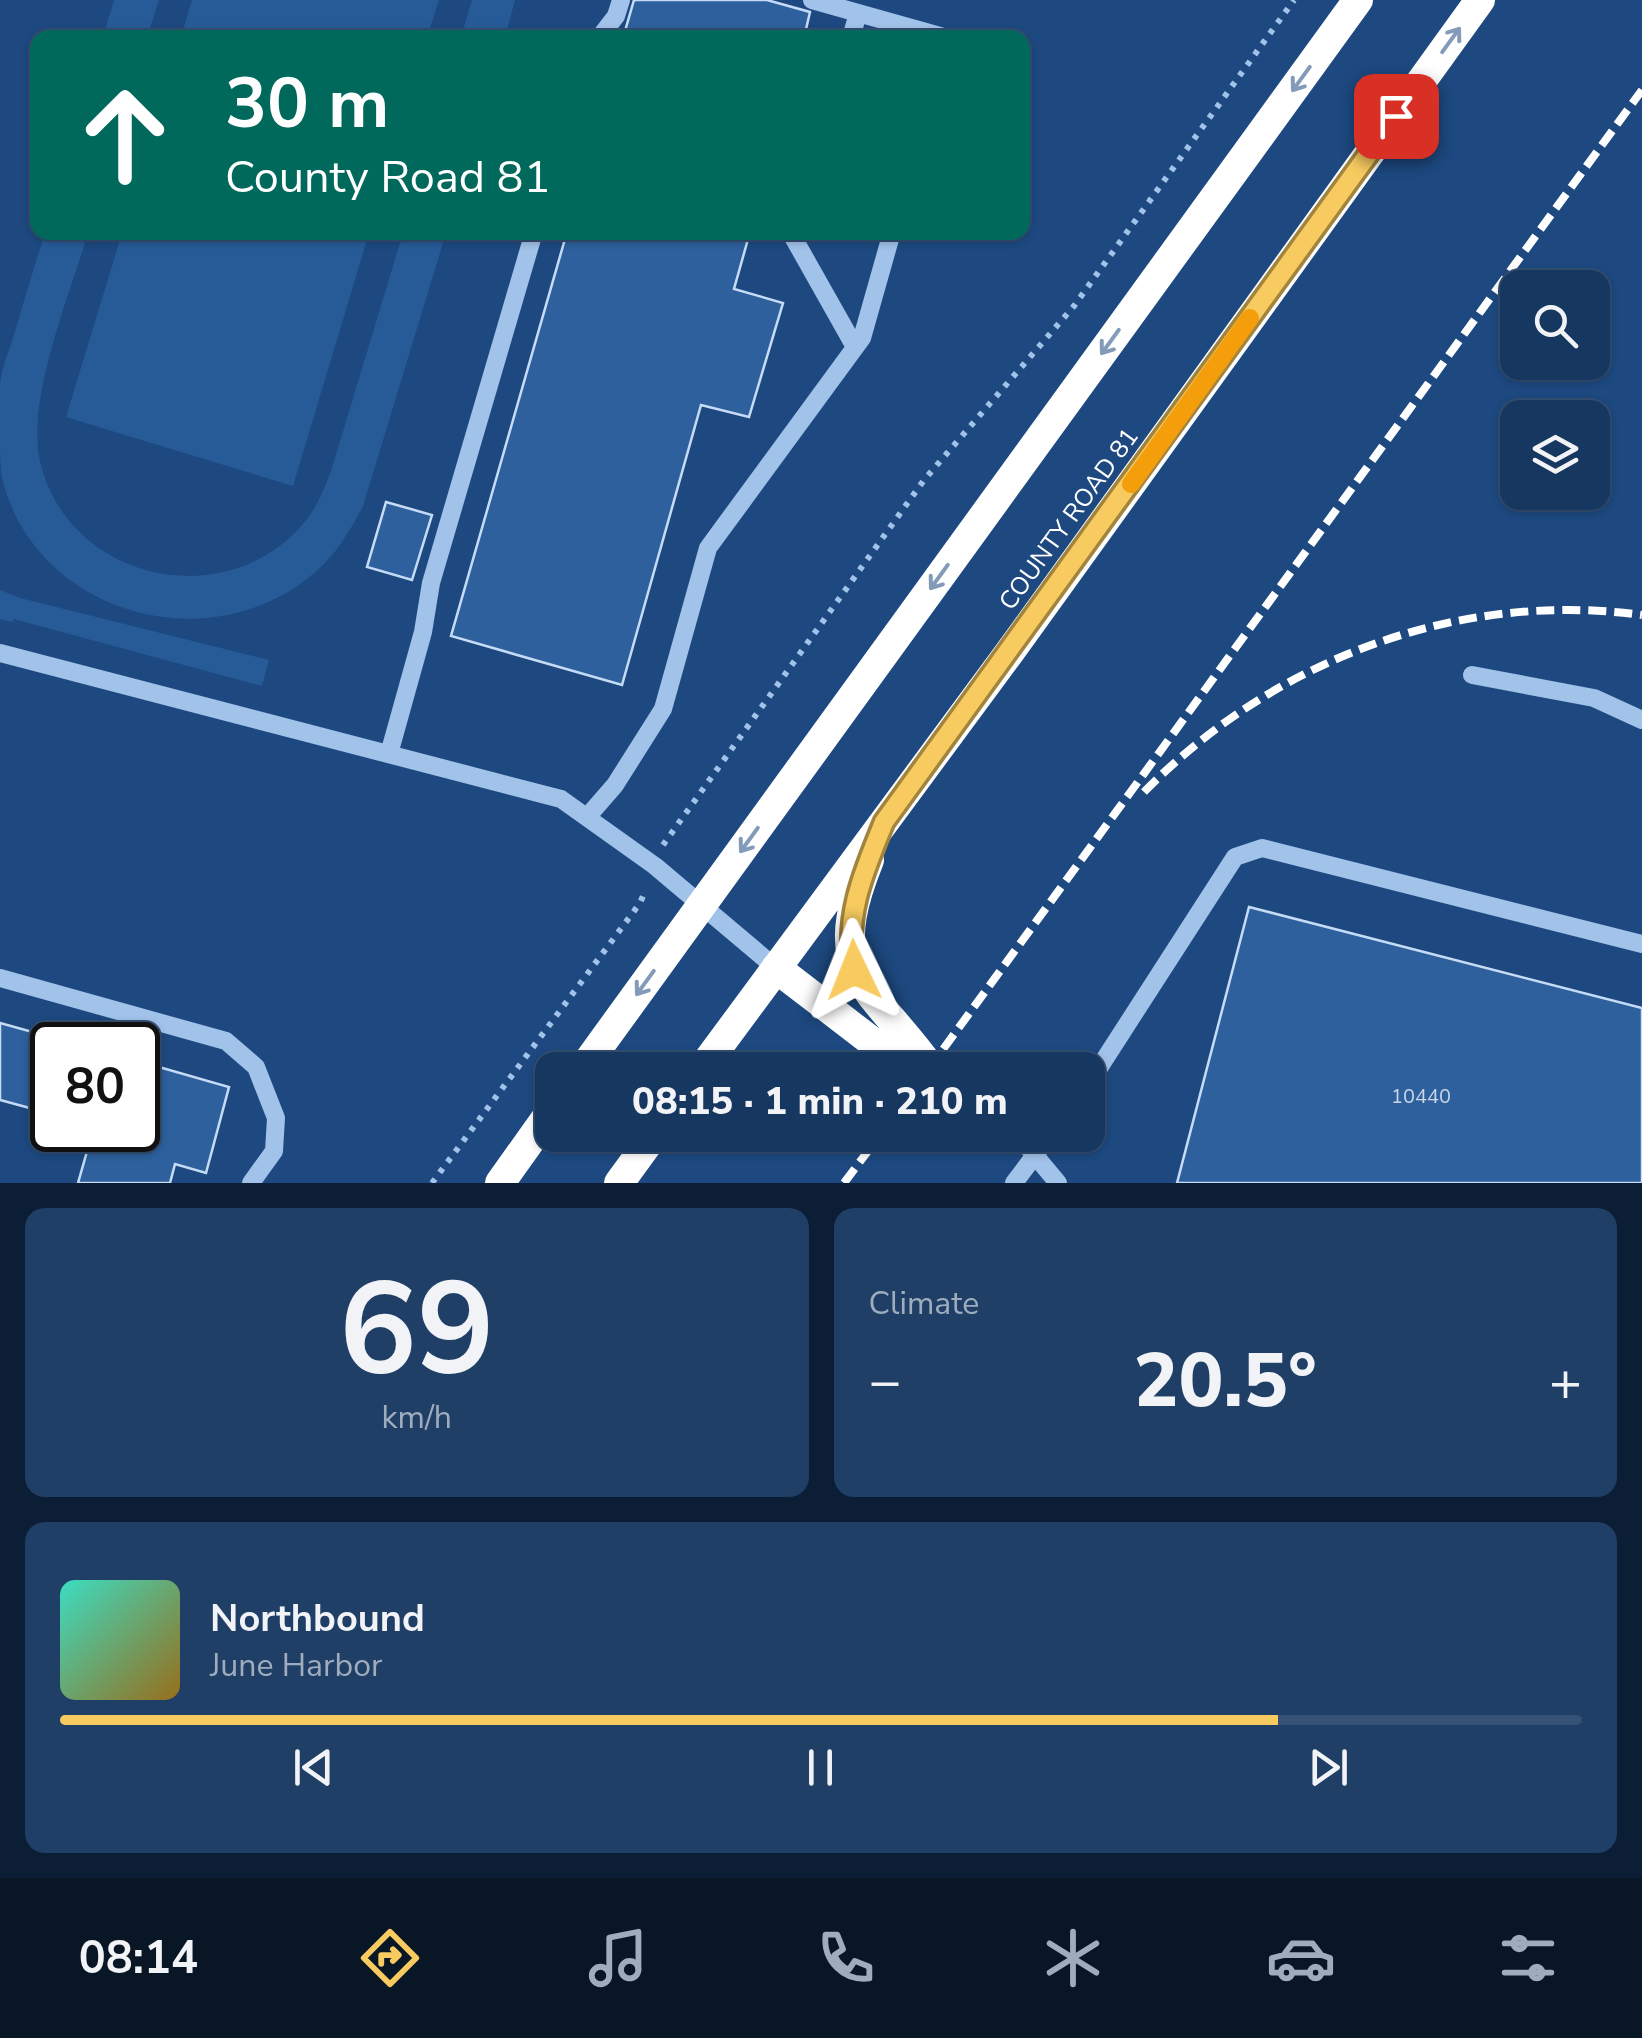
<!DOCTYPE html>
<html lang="en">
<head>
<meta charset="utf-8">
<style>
	:root { --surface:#163760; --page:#1f3f66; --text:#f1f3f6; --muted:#9eacbd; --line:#355175; --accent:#f8cb60 }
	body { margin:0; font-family:"Nunito Sans",sans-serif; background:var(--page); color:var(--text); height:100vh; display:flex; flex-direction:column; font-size:38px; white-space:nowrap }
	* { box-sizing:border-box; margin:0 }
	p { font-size:32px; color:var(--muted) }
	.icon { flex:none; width:55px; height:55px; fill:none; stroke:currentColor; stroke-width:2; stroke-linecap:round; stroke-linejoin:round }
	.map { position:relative; height:1183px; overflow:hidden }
	.panel { display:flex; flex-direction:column; gap:25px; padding:25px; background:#0c1e35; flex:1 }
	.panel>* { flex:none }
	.hud { position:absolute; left:30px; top:30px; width:1000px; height:210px; border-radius:20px; box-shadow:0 2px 8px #0004,0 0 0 2px var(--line); background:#00695c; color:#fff; overflow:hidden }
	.buttons { position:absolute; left:1500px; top:270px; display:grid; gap:20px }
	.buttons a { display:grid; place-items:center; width:110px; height:110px; border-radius:20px; background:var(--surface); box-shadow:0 2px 8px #0004,0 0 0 2px var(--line); font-size:50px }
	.speed { position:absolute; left:30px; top:1022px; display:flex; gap:20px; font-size:50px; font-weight:700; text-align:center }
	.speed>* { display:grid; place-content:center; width:130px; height:130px; border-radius:50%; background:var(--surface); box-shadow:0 2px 8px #0004,0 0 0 2px var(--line); line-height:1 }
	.speed .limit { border:5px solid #111; border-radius:15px; background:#fff; color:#111 }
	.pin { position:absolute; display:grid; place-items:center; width:85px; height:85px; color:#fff; margin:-42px; border-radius:20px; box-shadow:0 5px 15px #0006 }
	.me { position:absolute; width:110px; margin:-55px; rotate:358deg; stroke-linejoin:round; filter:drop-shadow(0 0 8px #0008) }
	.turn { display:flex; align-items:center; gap:35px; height:210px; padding:0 30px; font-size:45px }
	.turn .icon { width:130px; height:130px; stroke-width:2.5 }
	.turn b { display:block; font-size:70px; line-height:85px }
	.big { font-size:75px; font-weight:800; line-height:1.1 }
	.panel .tile { flex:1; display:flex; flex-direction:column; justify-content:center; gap:15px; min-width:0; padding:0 35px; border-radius:20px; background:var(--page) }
	.panel .dial { align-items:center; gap:0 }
	.dial b { font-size:130px; line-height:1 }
	.song { display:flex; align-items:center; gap:30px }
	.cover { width:120px; height:120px; border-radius:15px; background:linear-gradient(135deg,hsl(170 70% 55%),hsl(40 70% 35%)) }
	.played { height:10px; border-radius:5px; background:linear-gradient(90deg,var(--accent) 80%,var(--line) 80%) }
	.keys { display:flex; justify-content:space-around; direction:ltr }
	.heat { display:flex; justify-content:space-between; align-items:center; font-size:55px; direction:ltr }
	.panel .tiles { flex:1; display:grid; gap:25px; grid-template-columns:1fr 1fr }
	.tile:last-child { grid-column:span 2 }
	.trip { position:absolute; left:535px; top:1052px; width:570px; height:100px; border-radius:20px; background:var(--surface); box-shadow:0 2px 8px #0004,0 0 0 2px var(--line); font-weight:800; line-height:100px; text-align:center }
	.tab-bar { display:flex; height:160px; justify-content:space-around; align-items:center; background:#091626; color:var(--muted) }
	.tab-bar .icon { width:70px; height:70px }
	.tab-bar .selected { color:var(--accent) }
	.tab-bar b { font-size:45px; color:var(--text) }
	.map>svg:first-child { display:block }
</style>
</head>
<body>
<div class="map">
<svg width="1642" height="1183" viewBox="0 0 1642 1183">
	<rect width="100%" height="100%" fill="#1d4980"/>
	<!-- green -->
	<path fill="#275b98" d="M114,0H159L147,37H103Z
		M192,0H439L427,37H181Z
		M472,0H515L505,37H461Z
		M45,233H88C70,294 26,399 40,461C67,580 224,616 303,524C316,509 324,490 331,471L403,233H446L363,506C350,531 336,555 314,573C210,663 35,614 2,478C0,466 0,452 0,440C0,422 0,404 0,386C1,369 9,351 14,335C24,301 34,267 45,233Z
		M122,233H369L293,486L66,417Z
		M0,590L20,598L269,660L262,686L14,619L12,622L0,619Z"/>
	<!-- building -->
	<path fill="#2d609d" stroke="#c6dcf6" stroke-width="2.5" d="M634,0H767L810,12L804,38H623Z
		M567,232H750L734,289L783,303L749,417L701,405L622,685L451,636Z
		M386,502L432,515L412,580L367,567Z
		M1249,907L1642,1008V1183H1177Z
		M0,1023L79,1045H52V1114L0,1100Z
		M138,1061L229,1087L206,1173L175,1164L170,1183H78L88,1148L78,1130H138Z"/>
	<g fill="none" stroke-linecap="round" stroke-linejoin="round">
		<!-- path -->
		<path stroke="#a1c2e9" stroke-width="6" stroke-dasharray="5 8" stroke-linecap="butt" d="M663,845L924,480L1074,306L1294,0
			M432,1183L640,903L646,889"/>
		<!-- minor -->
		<path stroke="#a1c2e9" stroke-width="18" d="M812,0L947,38
			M599,38L616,16L621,0
			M851,38L858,13
			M795,232L793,237L855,347
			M0,653L561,799L655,866L776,968
			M1472,675L1594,698L1642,720
			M389,754L423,632L431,583L534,232
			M588,816L615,785L663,709L708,548L862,338L892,232
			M0,978L226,1041L256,1067L276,1118L274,1151L251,1183
			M1088,1085L1235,857L1262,848L1642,944
			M1018,1135L1058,1183
			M1014,1183L1050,1135"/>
		<!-- highway -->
		<path stroke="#fff" stroke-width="30" d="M869,860C822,976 869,983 930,1067
			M776,968L892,1057L930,1067
			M582,1070L1358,0
			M701,1070L1009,653L1480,0
			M500,1183L552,1110
			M619,1183L654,1135"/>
		<!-- rail -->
		<path stroke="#fff" stroke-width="8" stroke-dasharray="18 8" stroke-linecap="butt" d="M1144,792C1273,660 1458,590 1642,615
			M928,1070L1642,90
			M844,1183L880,1135"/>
	</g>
	<!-- one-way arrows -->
	<defs><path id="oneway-shaft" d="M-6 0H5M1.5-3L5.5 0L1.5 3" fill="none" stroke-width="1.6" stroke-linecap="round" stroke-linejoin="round" transform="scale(2.5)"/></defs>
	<g stroke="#839bb9">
		<use href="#oneway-shaft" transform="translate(1451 40) rotate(-54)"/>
		<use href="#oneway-shaft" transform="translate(1301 79) rotate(126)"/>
		<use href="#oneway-shaft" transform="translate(1110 342) rotate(126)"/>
		<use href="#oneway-shaft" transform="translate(939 577) rotate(126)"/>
		<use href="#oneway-shaft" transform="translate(749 840) rotate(126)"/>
		<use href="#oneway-shaft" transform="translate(645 983) rotate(126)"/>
	</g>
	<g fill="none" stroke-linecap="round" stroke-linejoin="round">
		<defs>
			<path id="route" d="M854,970C844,916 864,871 884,822L1396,116"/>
		</defs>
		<!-- route casing -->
		<use href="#route" stroke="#a1843e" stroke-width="25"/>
		<!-- route -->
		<use href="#route" stroke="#f8cb60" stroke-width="18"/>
		<!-- slow -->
		<path stroke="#f59e0b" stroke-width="18" d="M1131,484L1250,318"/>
	</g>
	<g text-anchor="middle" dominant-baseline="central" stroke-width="10" stroke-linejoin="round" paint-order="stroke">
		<!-- number labels -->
		<g font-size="20" fill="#cad7e6">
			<text x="1421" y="1096">10440</text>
		</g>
		<!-- street labels -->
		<g font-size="25" fill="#fff" stroke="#1d4980">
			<text transform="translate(1069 519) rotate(-54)">COUNTY ROAD 81</text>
		</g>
	</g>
</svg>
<div class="buttons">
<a><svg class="icon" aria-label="search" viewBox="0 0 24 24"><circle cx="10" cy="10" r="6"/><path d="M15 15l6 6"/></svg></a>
<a><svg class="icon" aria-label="layers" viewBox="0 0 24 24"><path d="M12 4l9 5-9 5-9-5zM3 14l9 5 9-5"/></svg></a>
</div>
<div class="speed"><div class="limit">80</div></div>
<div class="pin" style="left:1396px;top:116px;background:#d93025"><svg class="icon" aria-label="arrive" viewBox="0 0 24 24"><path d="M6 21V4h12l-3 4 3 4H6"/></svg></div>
<svg class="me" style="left:854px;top:970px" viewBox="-20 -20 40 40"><path d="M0-17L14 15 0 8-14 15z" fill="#f8cb60" stroke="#fff" stroke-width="4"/></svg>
<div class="trip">08:15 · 1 min · 210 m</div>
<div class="hud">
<div class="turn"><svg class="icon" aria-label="ahead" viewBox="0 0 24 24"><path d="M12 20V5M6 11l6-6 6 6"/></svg><div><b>30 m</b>County Road 81</div></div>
</div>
</div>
<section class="panel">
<div class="tiles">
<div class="tile dial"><b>69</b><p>km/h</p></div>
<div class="tile"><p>Climate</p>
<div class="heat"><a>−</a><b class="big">20.5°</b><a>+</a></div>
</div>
<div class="tile">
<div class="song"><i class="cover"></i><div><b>Northbound</b><p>June Harbor</p></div></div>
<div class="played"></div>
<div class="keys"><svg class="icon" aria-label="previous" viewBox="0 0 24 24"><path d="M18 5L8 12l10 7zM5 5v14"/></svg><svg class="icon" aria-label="pause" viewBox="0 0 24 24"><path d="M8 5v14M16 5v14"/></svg><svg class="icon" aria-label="next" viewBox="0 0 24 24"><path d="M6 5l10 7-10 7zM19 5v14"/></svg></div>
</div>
</div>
</section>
<nav class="tab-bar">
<b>08:14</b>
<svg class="icon selected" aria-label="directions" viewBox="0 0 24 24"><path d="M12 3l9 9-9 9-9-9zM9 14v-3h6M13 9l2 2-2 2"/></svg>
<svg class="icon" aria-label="music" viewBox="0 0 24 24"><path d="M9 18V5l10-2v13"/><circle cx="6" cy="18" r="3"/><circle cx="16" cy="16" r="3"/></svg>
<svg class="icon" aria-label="phone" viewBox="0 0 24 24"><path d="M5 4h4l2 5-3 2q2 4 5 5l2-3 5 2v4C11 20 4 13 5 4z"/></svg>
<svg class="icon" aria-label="climate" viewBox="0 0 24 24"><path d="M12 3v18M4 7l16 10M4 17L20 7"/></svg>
<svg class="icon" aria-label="car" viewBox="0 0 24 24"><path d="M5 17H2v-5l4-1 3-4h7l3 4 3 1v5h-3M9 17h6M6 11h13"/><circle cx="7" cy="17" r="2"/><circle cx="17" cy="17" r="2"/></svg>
<svg class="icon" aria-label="filters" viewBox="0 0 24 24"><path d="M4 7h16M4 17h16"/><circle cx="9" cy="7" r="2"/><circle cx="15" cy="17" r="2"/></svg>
</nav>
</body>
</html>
